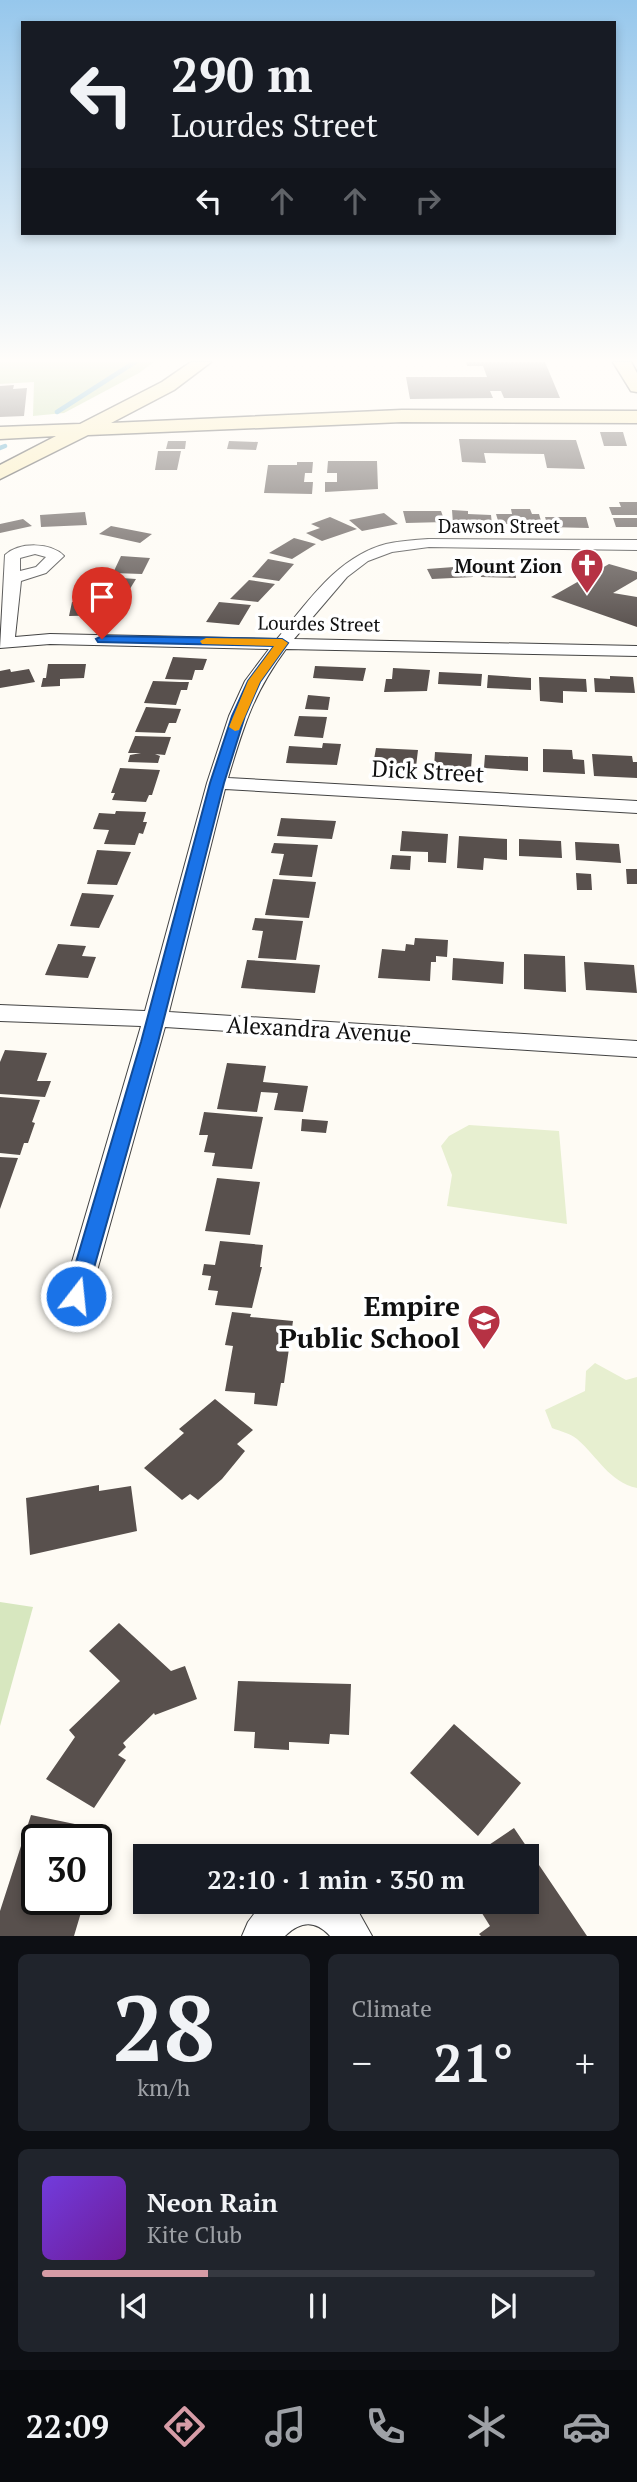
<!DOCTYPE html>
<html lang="en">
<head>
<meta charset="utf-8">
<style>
	:root { --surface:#171b24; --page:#20242c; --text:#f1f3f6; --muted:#9ea1a6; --line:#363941; --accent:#d69ca6 }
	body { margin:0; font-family:"PT Serif",serif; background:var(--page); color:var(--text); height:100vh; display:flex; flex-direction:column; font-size:26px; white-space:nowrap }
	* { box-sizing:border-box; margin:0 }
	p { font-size:23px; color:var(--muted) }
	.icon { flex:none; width:38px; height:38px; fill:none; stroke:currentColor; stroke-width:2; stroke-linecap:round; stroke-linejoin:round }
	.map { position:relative; height:1936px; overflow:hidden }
	.details { display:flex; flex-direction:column; gap:18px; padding:18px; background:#0d0f14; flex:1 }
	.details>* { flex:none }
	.guide { position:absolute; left:21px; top:21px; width:595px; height:214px; border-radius:0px; box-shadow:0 4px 10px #0003; background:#171b24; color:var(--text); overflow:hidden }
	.speed { position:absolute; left:21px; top:1824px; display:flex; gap:14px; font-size:35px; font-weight:700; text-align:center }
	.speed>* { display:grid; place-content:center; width:91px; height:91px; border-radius:50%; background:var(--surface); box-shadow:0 4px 10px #0003; line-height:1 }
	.speed .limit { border:4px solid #111; border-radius:10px; background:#fff; color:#111 }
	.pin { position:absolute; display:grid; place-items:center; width:60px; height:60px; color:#fff; margin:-72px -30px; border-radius:50% 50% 50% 0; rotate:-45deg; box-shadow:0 0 7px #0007 }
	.pin .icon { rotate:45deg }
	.me { position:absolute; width:77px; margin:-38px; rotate:16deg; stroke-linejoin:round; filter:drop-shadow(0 0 5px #0008) }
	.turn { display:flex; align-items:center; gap:24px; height:147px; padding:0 35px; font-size:32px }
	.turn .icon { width:91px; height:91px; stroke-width:2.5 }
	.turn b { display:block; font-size:49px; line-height:60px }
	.lanes { display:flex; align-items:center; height:66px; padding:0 35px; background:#0003; justify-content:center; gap:35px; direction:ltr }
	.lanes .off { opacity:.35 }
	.big { font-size:52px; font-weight:800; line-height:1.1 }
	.details .card { flex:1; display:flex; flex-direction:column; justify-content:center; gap:10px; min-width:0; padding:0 24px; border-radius:10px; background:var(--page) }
	.details .dial { align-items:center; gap:0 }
	.dial b { font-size:91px; line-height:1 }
	.song { display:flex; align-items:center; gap:21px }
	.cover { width:84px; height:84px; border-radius:10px; background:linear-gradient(135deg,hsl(260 70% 55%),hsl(280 70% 35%)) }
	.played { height:7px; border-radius:4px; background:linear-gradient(90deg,var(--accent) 30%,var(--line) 30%) }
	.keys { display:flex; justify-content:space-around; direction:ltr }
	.heat { display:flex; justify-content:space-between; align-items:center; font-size:38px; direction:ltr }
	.details .tiles { flex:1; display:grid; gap:18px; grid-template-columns:1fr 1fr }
	.card:last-child { grid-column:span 2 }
	.trip { position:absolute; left:133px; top:1844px; width:406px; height:70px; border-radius:0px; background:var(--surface); box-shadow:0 4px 10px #0003; font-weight:800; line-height:70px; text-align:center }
	.tab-bar { display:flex; height:112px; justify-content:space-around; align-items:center; background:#090b0e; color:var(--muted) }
	.tab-bar .icon { width:49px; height:49px }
	.tab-bar .active { color:var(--accent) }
	.tab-bar b { font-size:32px; color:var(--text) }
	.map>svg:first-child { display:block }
</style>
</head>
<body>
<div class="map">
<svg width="637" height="1936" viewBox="0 0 637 1936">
	<rect width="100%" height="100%" fill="#fefbf4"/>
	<!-- green -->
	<path fill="#d7e7bf" d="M0,1602L33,1607L0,1726Z"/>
	<!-- forest -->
	<path fill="#bdd69f" d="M0,362H154L139,373L64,413L33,416L34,382L0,384Z"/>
	<!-- pitch -->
	<path fill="#e7efd0" d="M469,1125L559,1131L567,1224L447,1206L452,1175L441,1146L449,1136Z
		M595,1363L626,1380L637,1377V1488C609,1482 598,1457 577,1439C571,1434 560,1431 552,1428L545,1410L585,1391L586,1371Z"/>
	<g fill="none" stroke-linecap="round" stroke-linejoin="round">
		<!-- stream -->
		<path stroke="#489ec3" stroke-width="4.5" d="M57,412L135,362
			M0,448L5,446"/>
	</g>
	<!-- building -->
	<path fill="#58504d" d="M466,362H545L560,398H504L501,391H490L493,398L410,399L406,377H487L483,366H467Z
		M14,385L13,389L27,388L24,416L0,417V386Z
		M600,432H623L627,446H604Z
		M459,439L576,440L585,469L547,468L544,454L484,453L486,463L462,462Z
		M168,441H186L185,449H166Z
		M229,441L258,442L256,450L227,449Z
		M158,451H181L177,470H155Z
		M328,461H377L378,489L325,492V482H337V473H327Z
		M297,462H313L312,473H305L304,482H313L312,494L264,493L268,465H297Z
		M619,502H637V515H612L609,507H621Z
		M511,509H530L532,514H539L542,524H499L496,514H512Z
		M452,510L468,511V514L491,515L492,525L453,524Z
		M403,511H441L445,522L406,523Z
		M85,512L87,525L41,527L40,515Z
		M384,513L398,524L362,531L349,520Z
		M330,517L357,529L322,541L306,533L320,528L311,524Z
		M545,517H586L589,528L548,527Z
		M613,518H637V527H616Z
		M23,519L32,526L0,533V524Z
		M111,526L152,534L140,543L99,534Z
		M294,538L316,544L292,559L269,553Z
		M121,556L150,558L142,574L113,573Z
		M268,559L294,564L279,581L252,577Z
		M609,564L637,572V579L613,593L637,597V627L551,597Z
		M467,566L473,577L432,579L427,569Z
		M479,567H515L516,578L481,577Z
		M107,577L136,579L128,592L112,591L108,599L88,597L98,582L103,583Z
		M249,580L275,584L258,602L230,599Z
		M119,601L116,615L69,616L72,602Z
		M219,602L251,605L239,625L206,622Z
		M173,657L207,659L203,670H195L192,680L165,679Z
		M48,664H86L84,678L60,679V686L41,687L43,678H46Z
		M315,666L366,668L363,681L313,678Z
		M393,668L430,670L427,691L384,692L386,679H392Z
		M10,669L11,672L29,669L35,682L0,688V671Z
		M439,672L482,674L481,686L438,684Z
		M488,675L531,678V690L487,688Z
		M610,676L633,677L635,693L595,692L594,678L610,679Z
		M539,677L586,679L587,692L563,691V703L540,701Z
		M153,681L180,682H189L187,690H181L176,705L144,703Z
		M308,695L330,697L328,710L305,709Z
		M146,707L181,709L176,723H169L165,733L135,732Z
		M299,716L327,717L323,738L294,736Z
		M135,736L171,737L165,755L155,754L160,756L158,763L128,762L130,755L141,753H128Z
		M323,743L341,744L337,765L286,763L289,746L322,748Z
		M376,748L418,750L416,767L373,765Z
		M543,749L572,750L573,759L584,760L585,774L543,772Z
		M435,752L472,754L471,769L434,767Z
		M592,754L632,756L633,762H637V778L594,776Z
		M485,755L528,757V771L484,768Z
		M120,768L160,770L152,795H149L146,802L112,800L115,793H111Z
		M116,811L146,812L143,822H147L143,834L139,833L135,845L104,844L109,830L93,829L99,813L115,814Z
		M281,818L336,821L332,839L277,836Z
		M402,831L448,834L446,863L428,862V852L400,851Z
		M459,836L507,839V860L484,858L483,870L457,868Z
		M519,839L561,841L562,858L519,856Z
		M575,842L619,844L621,863L576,860Z
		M274,843L318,845L312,877L279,875L284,854L271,853Z
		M97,850L131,852L117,885L87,884Z
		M392,855L411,856L410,870L390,869Z
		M626,869H637V884H627Z
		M576,873L591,874L592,890H577Z
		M273,879L316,882L309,918L265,915Z
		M82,893L114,895L99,928L70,926Z
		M255,918L303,921L296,960L258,958L263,931L252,930Z
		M415,938L448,940L447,957L436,956V962H431L430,981L378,978L382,949L405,951L406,944L414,945Z
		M58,944L86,946L82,956L96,957L88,978L45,975Z
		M524,954L565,956L566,992L524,989Z
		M453,958L504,962L503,984L452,980Z
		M247,960L320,965L315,993L241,988Z
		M584,962L634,965L637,993L586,990Z
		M5,1050L47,1053L37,1081H51L45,1097L0,1094V1062Z
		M227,1063L266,1066L263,1082L308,1086L303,1112L274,1110L278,1093L261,1092L257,1112L217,1109Z
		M0,1097L40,1100L32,1122L35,1123L28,1143H24L20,1155L0,1153Z
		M204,1112L263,1117L252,1169L212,1166L215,1153L204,1152L208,1135H199Z
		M302,1119L328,1121L326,1133L301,1131Z
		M0,1157L18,1158L0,1209Z
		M217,1178L260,1182L250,1235L205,1231Z
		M220,1241L263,1245L260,1267H262L252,1308L215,1305L218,1291L208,1290L211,1276L202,1275L204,1264L215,1265Z
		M232,1312L251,1314L250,1317L293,1321L284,1383H281L277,1406L254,1404L255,1393L225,1391L233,1346L225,1345Z
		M215,1399L253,1430L237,1444L245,1451L222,1479L198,1500L190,1494L182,1500L144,1468L184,1433L179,1429Z
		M99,1485V1491L131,1486L137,1531L30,1555L26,1498Z
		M119,1623L171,1671L185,1666L197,1699L155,1715L154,1713L123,1743L126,1747L118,1755L126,1760L94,1808L46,1779L75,1737L69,1730L120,1681L89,1651Z
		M238,1681L351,1684L349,1735L330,1734L329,1744L289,1742V1750L254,1748L255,1732L234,1731Z
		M454,1724L521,1783L478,1836L410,1773Z
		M31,1815L104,1830L97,1855L96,1839H37V1899H85L74,1936H0V1911Z
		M514,1828L587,1936H481L479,1934L490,1926L475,1902H527V1857H471Z"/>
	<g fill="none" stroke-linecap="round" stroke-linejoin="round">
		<defs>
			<path id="minor" d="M429,539L637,540V550L429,547L392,552L368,561L347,577L294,639L637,646V656L286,649C253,694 244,725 228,778L637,801V813L225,789L169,1012L637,1041V1057L165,1027L90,1296L86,1304L76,1307L66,1304L62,1296L141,1026L0,1021V1005L145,1011L207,783L229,716L245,681L269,649L50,644L0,648L5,555C19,542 51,542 64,556L46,573L21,581L15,637L50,634L277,639C308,602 337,557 386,544C400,541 415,540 429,539ZM35,554L46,557L36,567L20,571V558Z
				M263,1902H353L372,1936H330C315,1920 301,1921 285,1936H242L248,1922Z"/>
			<path id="secondary" d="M191,362H211L174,390L111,423L402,410L637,411V423L402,422L88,435L0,479V465L56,436L0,439V427L80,424L162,382Z
				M613,362H631L637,373V392L631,391Z"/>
		</defs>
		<!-- minor casing -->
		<use href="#minor" stroke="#434343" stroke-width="2"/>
		<!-- secondary casing -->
		<use href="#secondary" stroke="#323232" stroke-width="3"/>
		<!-- minor -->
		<use href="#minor" fill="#fff" fill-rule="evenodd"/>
		<!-- secondary -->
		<use href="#secondary" fill="#f9ebb4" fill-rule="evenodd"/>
	</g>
	<!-- sky -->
	<linearGradient id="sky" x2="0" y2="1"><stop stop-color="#96c7ec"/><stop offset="0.57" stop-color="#fffdfa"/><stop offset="1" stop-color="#fffdfa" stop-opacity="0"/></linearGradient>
	<rect width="637" height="633" fill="url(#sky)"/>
	<!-- route -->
	<path fill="#1a73e8" stroke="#114b97" stroke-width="2" d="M102,636L282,639L288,643L260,682L245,716L224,783L158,1042L86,1296L83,1302L76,1304L69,1302L66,1296L141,1042L210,783L232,716L248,681L274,646L98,642L96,639Z"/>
	<!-- slow -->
	<path fill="#f59e0b" d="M206,638L282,639L288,643L260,682L239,730L235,731L229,727L248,681L274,646L202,644L200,641Z"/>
	<!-- icons -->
	<defs>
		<symbol id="church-pin" viewBox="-11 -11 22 30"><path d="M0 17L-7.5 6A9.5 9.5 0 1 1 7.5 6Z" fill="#b63244" stroke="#fff"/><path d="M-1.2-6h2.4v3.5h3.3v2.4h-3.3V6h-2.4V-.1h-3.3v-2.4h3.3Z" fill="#fff"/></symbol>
		<symbol id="school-pin" viewBox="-11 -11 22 30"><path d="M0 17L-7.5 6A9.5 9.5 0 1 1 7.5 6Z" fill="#b63244" stroke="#fff"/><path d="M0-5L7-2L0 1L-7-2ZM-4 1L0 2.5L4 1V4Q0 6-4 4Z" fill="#fff"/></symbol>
	</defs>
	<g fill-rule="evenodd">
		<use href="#church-pin" x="568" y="546" width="38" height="52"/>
		<use href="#school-pin" x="465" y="1302" width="38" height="52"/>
	</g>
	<g text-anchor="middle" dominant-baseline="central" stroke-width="7" stroke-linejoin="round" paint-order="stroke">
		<!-- far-street labels -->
		<g font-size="19" fill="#101010" stroke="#fff">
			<text x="499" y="525">Dawson Street</text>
			<text transform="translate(319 623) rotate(1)">Lourdes Street</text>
		</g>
		<!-- far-poi labels -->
		<g font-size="19" font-weight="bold" fill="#101010" stroke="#fff" text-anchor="end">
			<text x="562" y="565">Mount Zion</text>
		</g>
		<!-- street labels -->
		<g font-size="23" fill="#101010" stroke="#fff">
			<text transform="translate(428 771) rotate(3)">Dick Street</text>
			<text transform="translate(319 1029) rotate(3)">Alexandra Avenue</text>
		</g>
		<!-- near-poi labels -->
		<g font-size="28" font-weight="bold" fill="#101010" stroke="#fff" text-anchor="end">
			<text x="460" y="1305">Empire<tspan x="460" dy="32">Public School</tspan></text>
		</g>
	</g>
</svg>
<div class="speed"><div class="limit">30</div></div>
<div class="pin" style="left:102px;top:639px;background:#d93025"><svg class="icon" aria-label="arrive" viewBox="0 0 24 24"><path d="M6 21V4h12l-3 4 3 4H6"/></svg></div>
<svg class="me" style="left:76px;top:1296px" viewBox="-20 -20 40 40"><circle r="17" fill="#1a73e8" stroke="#fff" stroke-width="3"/><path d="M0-11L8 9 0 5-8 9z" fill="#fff"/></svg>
<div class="trip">22:10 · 1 min · 350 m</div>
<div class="guide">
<div class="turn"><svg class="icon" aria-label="left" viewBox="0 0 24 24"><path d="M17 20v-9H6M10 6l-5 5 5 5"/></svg><div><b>290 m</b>Lourdes Street</div></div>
<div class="lanes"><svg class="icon" aria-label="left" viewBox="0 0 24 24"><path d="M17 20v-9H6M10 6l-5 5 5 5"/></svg><svg class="icon off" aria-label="ahead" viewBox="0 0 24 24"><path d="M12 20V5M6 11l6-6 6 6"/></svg><svg class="icon off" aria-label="ahead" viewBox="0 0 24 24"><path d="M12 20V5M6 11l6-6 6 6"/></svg><svg class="icon off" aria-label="right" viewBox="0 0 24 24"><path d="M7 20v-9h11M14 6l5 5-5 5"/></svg></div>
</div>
</div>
<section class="details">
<div class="tiles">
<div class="card dial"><b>28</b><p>km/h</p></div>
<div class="card"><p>Climate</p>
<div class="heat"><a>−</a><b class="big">21°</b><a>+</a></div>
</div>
<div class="card">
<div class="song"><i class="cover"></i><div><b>Neon Rain</b><p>Kite Club</p></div></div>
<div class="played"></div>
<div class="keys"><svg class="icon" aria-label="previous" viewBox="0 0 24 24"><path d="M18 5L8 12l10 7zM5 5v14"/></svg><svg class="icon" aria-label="pause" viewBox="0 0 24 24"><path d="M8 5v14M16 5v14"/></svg><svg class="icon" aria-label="next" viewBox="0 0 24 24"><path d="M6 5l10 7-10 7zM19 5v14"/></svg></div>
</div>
</div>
</section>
<nav class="tab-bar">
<b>22:09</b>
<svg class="icon active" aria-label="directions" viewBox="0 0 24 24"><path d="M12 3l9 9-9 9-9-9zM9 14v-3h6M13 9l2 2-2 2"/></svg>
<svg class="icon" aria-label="music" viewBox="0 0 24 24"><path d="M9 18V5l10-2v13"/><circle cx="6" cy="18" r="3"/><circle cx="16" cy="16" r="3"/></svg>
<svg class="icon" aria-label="phone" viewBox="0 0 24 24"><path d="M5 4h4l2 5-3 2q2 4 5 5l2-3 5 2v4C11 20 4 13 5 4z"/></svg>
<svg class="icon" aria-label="climate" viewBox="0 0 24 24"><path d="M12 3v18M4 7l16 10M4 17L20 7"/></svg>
<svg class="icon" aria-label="car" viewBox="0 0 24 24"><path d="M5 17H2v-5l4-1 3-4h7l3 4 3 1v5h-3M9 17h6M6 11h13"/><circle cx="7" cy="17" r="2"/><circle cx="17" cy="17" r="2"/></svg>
</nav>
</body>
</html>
